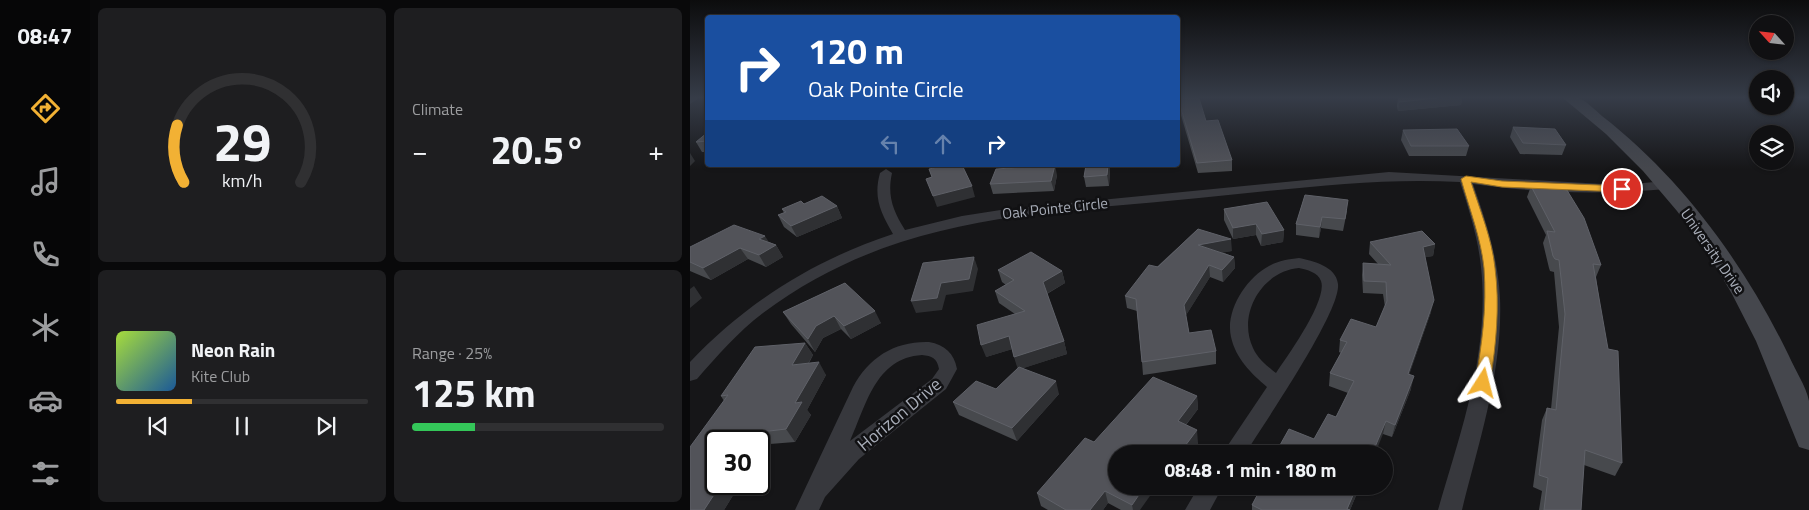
<!DOCTYPE html>
<html lang="en">
<head>
<meta charset="utf-8">
<style>
	:root { --surface:#101012; --page:#1e1e20; --text:#f1f3f6; --muted:#9c9d9f; --line:#303032; --accent:#f2b134 }
	body { margin:0; font-family:"Titillium Web",sans-serif; background:var(--page); color:var(--text); height:100vh; display:flex; flex-direction:column; font-size:19px; white-space:nowrap }
	* { box-sizing:border-box; margin:0 }
	p { font-size:16px; color:var(--muted) }
	.icon { flex:none; width:28px; height:28px; fill:none; stroke:currentColor; stroke-width:2; stroke-linecap:round; stroke-linejoin:round }
	.map { position:relative; flex:1; overflow:hidden }
	.panel { display:flex; flex-direction:column; gap:8px; padding:8px; background:#09090a; width:600px }
	.panel>* { flex:none }
	.guide { position:absolute; left:15px; top:15px; width:475px; height:152px; border-radius:5px; box-shadow:0 1px 4px #0004,0 0 0 1px var(--line); background:#1a4fa0; color:#fff; overflow:hidden }
	.needle { width:32px; rotate:297deg }
	.buttons { position:absolute; left:1059px; top:15px; display:grid; gap:10px }
	.buttons a { display:grid; place-items:center; width:45px; height:45px; border-radius:50%; background:var(--surface); box-shadow:0 1px 4px #0004,0 0 0 1px var(--line); font-size:25px }
	.speed { position:absolute; left:15px; top:430px; display:flex; gap:10px; font-size:25px; font-weight:700; text-align:center }
	.speed>* { display:grid; place-content:center; width:65px; height:65px; border-radius:50%; background:var(--surface); box-shadow:0 1px 4px #0004,0 0 0 1px var(--line); line-height:1 }
	.speed .limit { border:2px solid #111; border-radius:8px; background:#fff; color:#111 }
	.pin { position:absolute; display:grid; place-items:center; width:42px; height:42px; color:#fff; margin:-21px; border:2px solid #fff; border-radius:50%; box-shadow:0 1px 5px #0007 }
	.me { position:absolute; width:55px; margin:-28px; rotate:9deg; stroke-linejoin:round; filter:drop-shadow(0 0 4px #0008) }
	.turn { display:flex; align-items:center; gap:18px; height:105px; padding:0 20px; font-size:22px }
	.turn .icon { width:65px; height:65px; stroke-width:2.5 }
	.turn b { display:block; font-size:35px; line-height:42px }
	.lanes { display:flex; align-items:center; height:48px; padding:0 20px; background:#0003; justify-content:center; gap:25px; direction:ltr }
	.lanes .off { opacity:.35 }
	.big { font-size:38px; font-weight:700; line-height:1.1 }
	.panel .tile { flex:1; display:flex; flex-direction:column; justify-content:center; gap:8px; min-width:0; padding:0 18px; border-radius:8px; background:var(--page) }
	.panel .dial { align-items:center; gap:0 }
	.dial svg { height:130px; overflow:visible; fill:none; stroke:var(--line); stroke-width:7; stroke-linecap:round; text-anchor:middle }
	.dial text { fill:var(--text); stroke:none }
	.song { display:flex; align-items:center; gap:15px }
	.cover { width:60px; height:60px; border-radius:8px; background:linear-gradient(135deg,hsl(80 70% 55%),hsl(210 70% 35%)) }
	.played { height:5px; border-radius:2px; background:linear-gradient(90deg,var(--accent) 30%,var(--line) 30%) }
	.keys { display:flex; justify-content:space-around; direction:ltr }
	.heat { display:flex; justify-content:space-between; align-items:center; font-size:28px; direction:ltr }
	.charge { height:8px; border-radius:4px; background:linear-gradient(90deg,#34c759 25%,var(--line) 0) }
	.panel .tiles { flex:1; display:grid; gap:8px; grid-template-columns:repeat(2,1fr) }
	.trip { position:absolute; left:418px; top:445px; width:285px; height:50px; border-radius:25px; background:var(--surface); box-shadow:0 1px 4px #0004,0 0 0 1px var(--line); font-weight:700; line-height:50px; text-align:center }
	main { display:flex; flex:1; min-height:0 }
	.menu { display:flex; flex-direction:column; width:90px; justify-content:space-around; align-items:center; background:#060607; color:var(--muted) }
	.menu .icon { width:35px; height:35px }
	.menu .current { color:var(--accent) }
	.menu b { font-size:22px; color:var(--text) }
	.map>svg:first-child { display:block }
</style>
</head>
<body>
<main>
<nav class="menu">
<b>08:47</b>
<svg class="icon current" aria-label="directions" viewBox="0 0 24 24"><path d="M12 3l9 9-9 9-9-9zM9 14v-3h6M13 9l2 2-2 2"/></svg>
<svg class="icon" aria-label="music" viewBox="0 0 24 24"><path d="M9 18V5l10-2v13"/><circle cx="6" cy="18" r="3"/><circle cx="16" cy="16" r="3"/></svg>
<svg class="icon" aria-label="phone" viewBox="0 0 24 24"><path d="M5 4h4l2 5-3 2q2 4 5 5l2-3 5 2v4C11 20 4 13 5 4z"/></svg>
<svg class="icon" aria-label="climate" viewBox="0 0 24 24"><path d="M12 3v18M4 7l16 10M4 17L20 7"/></svg>
<svg class="icon" aria-label="car" viewBox="0 0 24 24"><path d="M5 17H2v-5l4-1 3-4h7l3 4 3 1v5h-3M9 17h6M6 11h13"/><circle cx="7" cy="17" r="2"/><circle cx="17" cy="17" r="2"/></svg>
<svg class="icon" aria-label="filters" viewBox="0 0 24 24"><path d="M4 7h16M4 17h16"/><circle cx="9" cy="7" r="2"/><circle cx="15" cy="17" r="2"/></svg>
</nav>
<section class="panel">
<div class="tiles">
<div class="tile dial"><svg viewBox="0 0 100 80">
<path d="M14 69A42 42 0 1 1 86 69"/>
<path d="M14 69A42 42 0 0 1 10 34" stroke="#f2b134"/>
<text x="50" y="56" font-size="32" font-weight="700">29</text>
<text x="50" y="72" font-size="11">km/h</text>
</svg></div>
<div class="tile"><p>Climate</p>
<div class="heat"><a>−</a><b class="big">20.5°</b><a>+</a></div>
</div>
<div class="tile">
<div class="song"><i class="cover"></i><div><b>Neon Rain</b><p>Kite Club</p></div></div>
<div class="played"></div>
<div class="keys"><svg class="icon" aria-label="previous" viewBox="0 0 24 24"><path d="M18 5L8 12l10 7zM5 5v14"/></svg><svg class="icon" aria-label="pause" viewBox="0 0 24 24"><path d="M8 5v14M16 5v14"/></svg><svg class="icon" aria-label="next" viewBox="0 0 24 24"><path d="M6 5l10 7-10 7zM19 5v14"/></svg></div>
</div>
<div class="tile"><p>Range · 25%</p><b class="big">125 km</b><div class="charge"></div></div>
</div>
</section>
<div class="map">
<svg width="1119" height="510" viewBox="0 0 1119 510">
	<rect width="100%" height="100%" fill="#161618"/>
	<g fill="none" stroke-linecap="round" stroke-linejoin="round">
		<!-- street -->
		<path fill="#37383d" fill-rule="evenodd" d="M0,98H9L0,104Z
			M196,169L202,173C197,196 203,211 215,230L272,216L317,209L699,172L931,185L976,181L982,185L976,189C912,195 846,193 783,184C796,221 808,258 810,298C813,370 789,441 772,510H748C771,431 800,351 791,267C788,238 779,210 770,182C683,177 596,190 509,198C351,214 207,213 73,313C48,332 27,356 7,379L0,381V362C57,302 124,260 203,234C191,213 183,198 190,173Z
			M609,258C623,261 646,266 648,284C651,312 573,425 555,454H532L577,387C561,373 546,359 541,337C535,311 556,278 579,266C588,261 599,259 609,258ZM609,268C617,270 628,272 631,281C638,300 597,357 586,373C577,366 568,359 563,348C547,314 572,271 609,268Z
			M239,342C255,345 264,353 267,369L256,389L169,459L135,497L129,510H105L163,387C179,357 205,341 239,342ZM232,355C242,356 247,358 249,369L242,379L160,441C176,406 185,358 232,355Z
			M509,486H533L520,510H495Z"/>
		<!-- secondary -->
		<path fill="#45474d" fill-rule="evenodd" d="M873,98C877,98 884,97 888,98C896,100 906,111 912,116C992,178 1055,265 1099,356C1105,370 1116,386 1119,401C1119,416 1119,435 1119,450L1109,447L1066,341L1042,294L1016,250L987,211L953,171L916,134Z"/>
	</g>
	<!-- wall -->
	<path fill="#47494d" d="M488,98L516,121L542,160V171L508,173L488,105Z
		M708,98H772L771,105L708,111L707,106Z
		M823,127L876,145L872,155L830,154L820,137Z
		M713,130L779,146L776,156H719L711,140Z
		M18,132V152H12L6,142Z
		M116,165H142L141,166L117,168Z
		M420,170L419,186L396,187L394,177Z
		M367,175L364,191L303,194L300,184Z
		M841,186L911,265L906,277L932,463L925,476L894,465L891,510H849L852,491L843,487L852,420L857,408L861,409L869,327L864,272L860,271L859,268L853,243L856,235L837,197Z
		M615,195L657,211L653,231L631,228L629,238L606,235V224Z
		M114,204L147,206L152,218L107,237L94,227L88,215L94,213L92,209Z
		M534,209L594,230L593,242L571,246L566,235L543,239L534,220Z
		M508,229L542,251L532,252L544,257L545,268L533,282L520,277L496,315L499,333L526,351V364L453,375L452,362L447,311L437,308L435,296Z
		M79,242L86,245L93,257L76,267L58,259L21,280L0,271V247Z
		M680,242L745,244L743,256L735,257L741,312L719,374L721,389L702,437L693,434L624,439L646,417L658,393L639,386L640,373L651,353L649,352L650,340L686,327L695,307L693,294L673,293L672,275L673,263L688,264L679,254Z
		M308,270L372,271L375,283L357,294L374,341L377,354L333,368L369,394L327,441L269,415L263,402L306,389L328,368L322,349L296,357L325,314L309,303L305,291L316,285L312,282Z
		M155,283L191,323L161,339L151,329L133,338L125,352L101,324L93,312Z
		M115,343L123,355L119,363L136,375L117,410L121,415L105,442L80,444L69,463V441H26V484H50L34,510H0L34,401L31,396Z
		M507,396L508,409L496,425L508,443L500,454H426L450,510H431L418,503L413,510H358L351,506L347,493L404,442Z
		M572,486H670L660,510H562V505Z"/>
	<!-- shaded-wall -->
	<path fill="#2f3033" d="M747,98H772L771,105L708,111L709,102Z
		M0,153L5,161L0,166Z
		M365,165L367,175L364,191L361,181Z
		M418,165H420V170L419,186L417,175Z
		M282,186L285,197L247,207L243,196Z
		M147,206L152,218L107,237L101,226Z
		M632,217L631,228L629,238L630,227Z
		M566,224V235L543,239V228Z
		M594,230L593,242L571,246L572,234Z
		M75,236L82,247L86,245L93,257L76,267L69,255V239Z
		M541,239L542,251L509,257L508,245Z
		M745,244L743,256L731,258L733,247Z
		M50,248L58,259L21,280L13,268Z
		M284,257L288,269L283,291L256,295L252,310L226,313L221,301L251,283Z
		M544,257L545,268L533,282L532,270Z
		M519,265L520,277L495,317L494,305Z
		M372,271L375,283L356,294L353,282Z
		M4,286L12,298L0,308V289Z
		M744,300L741,312L715,387L718,374Z
		M185,311L191,323L161,339L154,326Z
		M144,316L151,329L133,338L125,352L118,339L126,326Z
		M319,336L323,349L296,357L291,345Z
		M374,341L377,354L328,370L324,357Z
		M115,343L123,355L110,377L102,365Z
		M129,362L136,375L117,410L121,415L105,442L96,429L105,403Z
		M724,376L721,389L702,437L705,425Z
		M366,381L369,394L327,441L322,428Z
		M507,396L508,409L489,433L488,421Z
		M696,421L693,434L685,454H682Z
		M507,430L508,443L500,454H489Z
		M71,432L80,444L69,463V441H64Z
		M31,484H50L34,510H14Z
		M455,486H467L450,510H443L442,505Z
		M667,486H670L660,510H657Z
		M415,491L418,503L413,510H400Z"/>
	<!-- building -->
	<path fill="#525359" stroke="#5f6168" d="M488,98H509L516,121L528,120L542,160L507,163Z
		M709,98H747L709,102Z
		M823,127L865,129L876,145L833,143Z
		M767,129L779,146H721L713,130Z
		M18,132V141L6,142Z
		M257,165H272L282,186L243,196L236,179L242,177L239,169Z
		M365,165L361,181L300,184L306,169Z
		M396,165H418L417,175L394,177Z
		M841,186L875,187L894,218L911,265L903,264L918,349L928,351L932,463L895,450L891,510H854L858,478L849,475L857,408L866,410L875,314L869,260L865,259L863,256L857,231L865,232Z
		M615,195L658,200L655,219L632,217L630,227L606,224Z
		M132,196L147,206L101,226L88,215L96,212L92,209L111,201L114,204Z
		M577,202L594,230L572,234L566,224L543,228L534,209Z
		M44,225L75,236L69,239L86,245L69,255L50,248L13,268L0,262V247Z
		M508,229L541,239L508,245L544,257L532,270L519,265L494,305L499,333L521,330L526,351L452,362L446,299L435,296L459,265L468,267Z
		M732,231L745,244L733,247L744,300L718,374L724,376L705,425L696,421L682,454H585L599,429L624,439L638,414L646,417L664,381L640,373L657,342L650,340L661,319L686,327L697,301L696,282L674,281L673,263L701,265L680,242Z
		M341,252L372,271L353,282L374,341L324,357L319,336L291,345L287,325L335,311L305,291L324,280L308,270Z
		M284,257L279,279L251,283L247,298L221,301L233,263Z
		M155,283L185,311L154,326L144,316L126,326L118,339L93,312Z
		M115,343L102,365L129,362L105,403L112,402L96,429L71,432L64,441H26V484H31L14,510H0V447L38,395L31,396L65,347Z
		M329,367L366,381L322,428L263,402L286,381L306,389Z
		M463,377L507,396L488,421L507,430L489,454H482L480,453L479,454H426V486H455L442,505L415,491L400,510H376L347,493L395,438L404,442Z
		M572,486H667L657,509L660,510H572L562,505Z"/>
	<!-- sky -->
	<linearGradient id="sky" x2="0" y2="1"><stop stop-color="#0c0c0d"/><stop offset="0.58" stop-color="#363c48"/><stop offset="1" stop-color="#363c48" stop-opacity="0"/></linearGradient>
	<rect width="1119" height="169" fill="url(#sky)"/>
	<!-- route -->
	<path fill="#f2b134" stroke="#9d7322" d="M776,176L812,181L932,186L936,189L932,192L812,187L781,182C790,210 802,239 805,268C810,306 806,345 800,383L798,387H787L785,383C792,345 797,307 794,268C791,238 779,208 771,179Z"/>
	<g text-anchor="middle" dominant-baseline="central" stroke-width="5" stroke-linejoin="round" paint-order="stroke">
		<!-- street labels -->
		<g font-size="15" fill="#a8adb8" stroke="#111113">
			<text transform="translate(365 208) rotate(-6)">Oak Pointe Circle</text>
			<text transform="translate(1023 251) rotate(55)">University Drive</text>
		</g>
		<!-- near-street labels -->
		<g font-size="18" fill="#a8adb8" stroke="#111113">
			<text transform="translate(209 414) rotate(-40)">Horizon Drive</text>
		</g>
	</g>
</svg>
<div class="buttons">
<a><svg class="needle" viewBox="-14 -14 28 28"><path d="M0-13l5 13h-10z" fill="#e53935"/><path d="M0 13l5-13h-10z" fill="#9c9d9f"/></svg></a>
<a><svg class="icon" aria-label="sound" viewBox="0 0 24 24"><path d="M4 9h4l5-4v14l-5-4H4zM17 9q2 3 0 6"/></svg></a>
<a><svg class="icon" aria-label="layers" viewBox="0 0 24 24"><path d="M12 4l9 5-9 5-9-5zM3 14l9 5 9-5"/></svg></a>
</div>
<div class="speed"><div class="limit">30</div></div>
<div class="pin" style="left:932px;top:189px;background:#d93025"><svg class="icon" aria-label="arrive" viewBox="0 0 24 24"><path d="M6 21V4h12l-3 4 3 4H6"/></svg></div>
<svg class="me" style="left:793px;top:383px" viewBox="-20 -20 40 40"><path d="M0-17L14 15 0 8-14 15z" fill="#f2b134" stroke="#fff" stroke-width="4"/></svg>
<div class="trip">08:48 · 1 min · 180 m</div>
<div class="guide">
<div class="turn"><svg class="icon" aria-label="right" viewBox="0 0 24 24"><path d="M7 20v-9h11M14 6l5 5-5 5"/></svg><div><b>120 m</b>Oak Pointe Circle</div></div>
<div class="lanes"><svg class="icon off" aria-label="left" viewBox="0 0 24 24"><path d="M17 20v-9H6M10 6l-5 5 5 5"/></svg><svg class="icon off" aria-label="ahead" viewBox="0 0 24 24"><path d="M12 20V5M6 11l6-6 6 6"/></svg><svg class="icon" aria-label="right" viewBox="0 0 24 24"><path d="M7 20v-9h11M14 6l5 5-5 5"/></svg></div>
</div>
</div>
</main>
</body>
</html>
